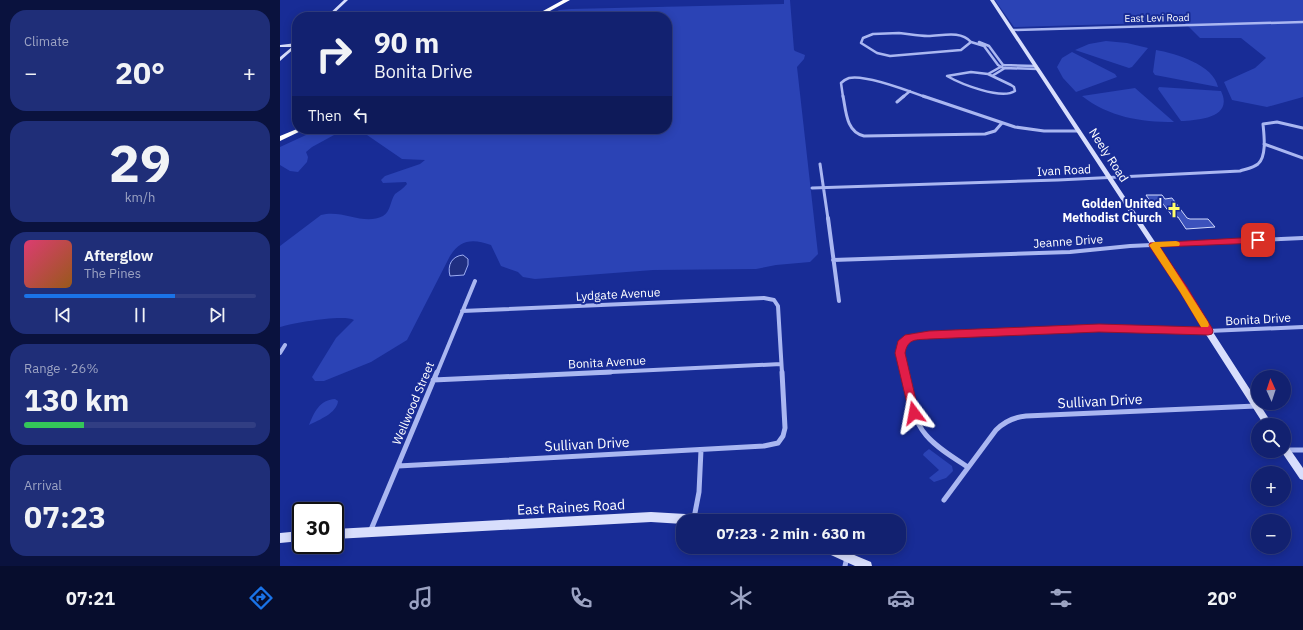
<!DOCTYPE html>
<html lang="en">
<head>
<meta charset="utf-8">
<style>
	:root { --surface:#122170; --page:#1f2e78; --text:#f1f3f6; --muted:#9ca3c3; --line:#313e83; --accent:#1a73e8 }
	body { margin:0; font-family:"IBM Plex Sans",sans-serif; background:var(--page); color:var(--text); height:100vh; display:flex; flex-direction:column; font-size:15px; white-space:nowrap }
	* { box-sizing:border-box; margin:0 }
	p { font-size:13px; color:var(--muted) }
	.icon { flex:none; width:22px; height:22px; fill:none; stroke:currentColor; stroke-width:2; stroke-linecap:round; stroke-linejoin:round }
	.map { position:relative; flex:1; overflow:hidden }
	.sheet { display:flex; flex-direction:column; gap:10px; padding:10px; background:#0a123e; width:280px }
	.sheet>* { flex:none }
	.hud { position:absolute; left:12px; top:12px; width:380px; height:122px; border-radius:16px; box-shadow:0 2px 10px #0003,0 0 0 1px var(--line); background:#122170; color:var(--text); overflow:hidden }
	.needle { width:26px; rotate:357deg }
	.buttons { position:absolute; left:971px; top:370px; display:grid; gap:8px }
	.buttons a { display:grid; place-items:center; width:40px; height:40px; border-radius:50%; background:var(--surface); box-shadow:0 2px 10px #0003,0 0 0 1px var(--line); font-size:20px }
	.speed { position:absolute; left:12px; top:502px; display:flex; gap:8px; font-size:20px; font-weight:700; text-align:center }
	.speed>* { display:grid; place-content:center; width:52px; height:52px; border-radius:50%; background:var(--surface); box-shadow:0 2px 10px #0003,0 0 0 1px var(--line); line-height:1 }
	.speed .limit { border:2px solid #111; border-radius:6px; background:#fff; color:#111 }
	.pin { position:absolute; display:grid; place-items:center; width:34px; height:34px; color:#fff; margin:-17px; border-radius:8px; box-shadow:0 2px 6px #0006 }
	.me { position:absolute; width:44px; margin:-22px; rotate:347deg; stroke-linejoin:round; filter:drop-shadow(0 0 3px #0008) }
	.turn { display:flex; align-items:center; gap:14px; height:84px; padding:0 16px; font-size:18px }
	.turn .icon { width:52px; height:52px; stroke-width:2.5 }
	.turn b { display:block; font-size:28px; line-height:34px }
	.then { display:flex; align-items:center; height:38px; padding:0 16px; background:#0003; gap:8px; font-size:15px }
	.big { font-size:30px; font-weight:800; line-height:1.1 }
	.sheet .card { flex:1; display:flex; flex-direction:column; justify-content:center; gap:6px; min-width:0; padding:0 14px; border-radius:16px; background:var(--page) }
	.sheet .dial { align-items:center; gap:0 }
	.dial b { font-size:52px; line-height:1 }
	.song { display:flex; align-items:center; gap:12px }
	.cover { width:48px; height:48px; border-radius:6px; background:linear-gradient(135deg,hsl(340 70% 55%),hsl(30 70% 35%)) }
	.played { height:4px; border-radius:2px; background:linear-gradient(90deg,var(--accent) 65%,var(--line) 65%) }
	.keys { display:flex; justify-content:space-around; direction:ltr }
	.heat { display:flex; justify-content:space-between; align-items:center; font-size:22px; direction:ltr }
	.charge { height:6px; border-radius:3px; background:linear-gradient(90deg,#34c759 26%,var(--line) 0) }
	.trip { position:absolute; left:396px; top:514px; width:230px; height:40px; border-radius:16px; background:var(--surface); box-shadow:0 2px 10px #0003,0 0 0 1px var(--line); font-weight:800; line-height:40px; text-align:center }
	.dock { display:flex; height:64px; justify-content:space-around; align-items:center; background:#070d2d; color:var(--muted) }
	.dock .icon { width:28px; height:28px }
	.dock .on { color:var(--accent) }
	.dock b { font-size:18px; color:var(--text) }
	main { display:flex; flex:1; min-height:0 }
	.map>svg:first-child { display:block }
</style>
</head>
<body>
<main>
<section class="sheet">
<div class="card"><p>Climate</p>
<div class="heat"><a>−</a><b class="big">20°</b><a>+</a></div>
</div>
<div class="card dial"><b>29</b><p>km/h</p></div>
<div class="card">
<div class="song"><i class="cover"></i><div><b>Afterglow</b><p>The Pines</p></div></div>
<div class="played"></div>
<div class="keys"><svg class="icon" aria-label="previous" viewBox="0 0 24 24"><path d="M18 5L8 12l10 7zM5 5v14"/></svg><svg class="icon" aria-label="pause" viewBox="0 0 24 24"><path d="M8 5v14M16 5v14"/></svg><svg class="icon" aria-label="next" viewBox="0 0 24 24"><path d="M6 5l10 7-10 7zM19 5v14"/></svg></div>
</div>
<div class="card"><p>Range · 26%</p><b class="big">130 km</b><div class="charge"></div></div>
<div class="card"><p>Arrival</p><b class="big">07:23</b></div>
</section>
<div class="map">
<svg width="1023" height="566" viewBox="0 0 1023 566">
	<rect width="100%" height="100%" fill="#182c96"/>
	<!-- green -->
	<path fill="#2b43b5" d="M504,0H510L514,50L515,51L525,55L524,59L517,67L538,254L530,262L496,265L476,269L373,270L255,279L243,277L238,272L221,266L211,245C193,239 181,239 170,256L127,340L91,362L44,381H35L32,377L56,338L74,320C64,314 13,323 0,327V246L41,215C63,209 83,226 103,216C111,211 110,201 115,194C119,191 124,188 127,184L126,182L103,183L101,180L105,176L140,164L145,160L122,159L87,135L88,132L94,129H387V17H266L279,10L291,9L504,4Z
		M715,0H1023V97L987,107L952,100L944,82L975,68L986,58L961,38H920L904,22L734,27Z
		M826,41L847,43L868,48L852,67L849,68L795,50L809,44Z
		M876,50C895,53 934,65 938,87L875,75L873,72Z
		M792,52L835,74L837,77L796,92L783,78L777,67L782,58Z
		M879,87L941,91C954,118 918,120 901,121L878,89Z
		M855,88L894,122C860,122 829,117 802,96Z
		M39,129H65L32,147L26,152L28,157L27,162L18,172L10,171L0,165V147Z
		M55,399L58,401C57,413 39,420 29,425C34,413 39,400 55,399Z
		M649,449L672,466L673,471L666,478L654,482L649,478L659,470L643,455L644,453Z"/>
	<!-- water -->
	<path fill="#202f81" stroke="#9dadf3" d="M183,255L188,259V265L184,275L170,276C167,265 172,256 183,255Z"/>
	<!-- building -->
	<path fill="#3c52bc" stroke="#d1d9fc" d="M866,195H882L885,199L892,198L907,218L910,219H928L935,227L906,229L898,217H893L880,200L870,201Z"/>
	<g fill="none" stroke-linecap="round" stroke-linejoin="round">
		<!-- street-far3 -->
		<path stroke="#aab7f1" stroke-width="2.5" d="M49,16L103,14L115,17
			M732,30L1023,22
			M619,33C629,34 638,36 648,36C662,36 680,30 691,42L681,50L610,56L597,53L581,43L583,38L593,34Z
			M691,42L704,46L718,65L723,68L758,69
			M699,42L709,46L723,65L756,66
			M691,72L708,74L731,85L734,87L735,91C721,100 681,84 667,76Z
			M708,74L724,65
			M712,76L725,68
			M563,97L561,83C563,81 566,79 569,78C586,74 629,91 645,97
			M623,97L630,91"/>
		<!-- street-far2 -->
		<path stroke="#aab7f1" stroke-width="3" d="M563,96C566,111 566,132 584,136L705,134L715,131L722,123
			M643,96L735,127L764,131H799
			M617,102L624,96
			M984,144L1023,158
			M540,164L548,219
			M532,188L778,180L960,171C966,169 973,168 978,164C987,156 984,135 983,124L997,122L1023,128"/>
		<!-- street-far1 -->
		<path stroke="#aab7f1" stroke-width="4" d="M548,218L559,301
			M553,260L790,252L850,246L1023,238
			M182,311L484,298L494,300L498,306L502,373
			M0,353L5,345
			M157,373L195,281
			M310,373L501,364
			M624,373C620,356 615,339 638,335L819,328L928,331L1023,327"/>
		<!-- street -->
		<path stroke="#aab7f1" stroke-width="5" d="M623,372C628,393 632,419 646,435C657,448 674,458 688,467
			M153,380L331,372
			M1006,450H1023
			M118,466L484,446L498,443L503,436L505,428L502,372
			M664,500L716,430C725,421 734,417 746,416L976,406
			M414,518L419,492L421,450
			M90,532L157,372
			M565,566L567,557"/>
		<!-- secondary -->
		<path fill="#d8defc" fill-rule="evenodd" d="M64,0H68L50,17H46Z
			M710,0H714L905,287L931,329L993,425H984L925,333L901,291Z
			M17,43V46L0,61V57L12,47H0V45Z
			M1004,444L1007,445L1023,468V480L1020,479L1001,451H1004Z
			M371,512L440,516L443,518L445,521H403V524L371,522L55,539V529Z
			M21,531V541L0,543V533Z
			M538,547H555L591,562L592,566H575L540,550Z"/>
		<!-- highway -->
		<path fill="#fff" fill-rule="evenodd" d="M283,0H290L259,17H252Z
			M17,129H25L0,141V136Z"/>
	</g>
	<!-- route -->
	<path fill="#e11d48" stroke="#92132f" d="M978,237L982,240L978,243L880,247L907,287L932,328L933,331L932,334L928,335L819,332L649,339C636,340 628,338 625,353L639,413L638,416L634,418L630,416L615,353L618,341L625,335L649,331L819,324L921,327L900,292L870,247L869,245L870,243Z"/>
	<!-- slow -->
	<path fill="#f59e0b" d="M896,241L899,242L900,244L899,246L880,247L928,322L929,325L928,327H921L900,292L869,245L874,242Z"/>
	<!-- icons -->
	<defs>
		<symbol id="church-bare" viewBox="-9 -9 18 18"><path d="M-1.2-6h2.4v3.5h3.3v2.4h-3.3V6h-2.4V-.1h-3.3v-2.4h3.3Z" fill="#fffd6a" stroke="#182c96" stroke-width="2.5" paint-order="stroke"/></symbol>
	</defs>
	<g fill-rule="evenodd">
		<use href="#church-bare" x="883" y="199" width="22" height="22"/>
	</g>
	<g text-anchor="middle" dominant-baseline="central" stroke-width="4" stroke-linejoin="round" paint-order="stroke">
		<!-- far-street labels -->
		<g font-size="10" fill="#fff" stroke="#182c96">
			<text transform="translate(877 18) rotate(-1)">East Levi Road</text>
		</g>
		<!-- street labels -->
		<g font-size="12" fill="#fff" stroke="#182c96">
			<text transform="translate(829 155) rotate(57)">Neely Road</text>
			<text transform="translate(784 170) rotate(-3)">Ivan Road</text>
			<text transform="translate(788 241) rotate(-4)">Jeanne Drive</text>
			<text transform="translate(338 294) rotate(-3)">Lydgate Avenue</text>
			<text transform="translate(978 319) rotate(-3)">Bonita Drive</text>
			<text transform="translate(327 362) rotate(-3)">Bonita Avenue</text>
			<text transform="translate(133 403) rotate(-67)">Wellwood Street</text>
		</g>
		<!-- poi labels -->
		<g font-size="12" font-weight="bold" fill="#fff" stroke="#182c96" text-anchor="end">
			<text x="882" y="203">Golden United<tspan x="882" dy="14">Methodist Church</tspan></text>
		</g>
		<!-- near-street labels -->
		<g font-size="14" fill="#fff" stroke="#182c96">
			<text transform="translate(820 401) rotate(-3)">Sullivan Drive</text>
			<text transform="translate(307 444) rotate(-3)">Sullivan Drive</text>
			<text transform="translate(291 507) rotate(-3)">East Raines Road</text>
		</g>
	</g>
</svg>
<div class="buttons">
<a><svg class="needle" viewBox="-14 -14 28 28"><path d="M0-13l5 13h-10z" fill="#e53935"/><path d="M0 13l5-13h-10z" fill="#9ca3c3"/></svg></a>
<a><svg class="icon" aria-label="search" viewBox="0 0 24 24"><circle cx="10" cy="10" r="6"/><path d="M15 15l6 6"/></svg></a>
<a>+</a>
<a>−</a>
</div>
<div class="speed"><div class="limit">30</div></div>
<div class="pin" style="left:978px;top:240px;background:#d93025"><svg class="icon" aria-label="arrive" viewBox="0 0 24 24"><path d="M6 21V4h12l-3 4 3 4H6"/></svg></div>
<svg class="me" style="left:634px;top:413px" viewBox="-20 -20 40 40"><path d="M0-17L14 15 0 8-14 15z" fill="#e11d48" stroke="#fff" stroke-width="4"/></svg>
<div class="trip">07:23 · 2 min · 630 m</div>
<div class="hud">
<div class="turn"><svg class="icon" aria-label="right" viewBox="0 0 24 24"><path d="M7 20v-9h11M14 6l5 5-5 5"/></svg><div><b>90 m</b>Bonita Drive</div></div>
<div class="then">Then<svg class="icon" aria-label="left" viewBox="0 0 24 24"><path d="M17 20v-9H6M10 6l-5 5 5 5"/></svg></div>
</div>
</div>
</main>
<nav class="dock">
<b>07:21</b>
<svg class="icon on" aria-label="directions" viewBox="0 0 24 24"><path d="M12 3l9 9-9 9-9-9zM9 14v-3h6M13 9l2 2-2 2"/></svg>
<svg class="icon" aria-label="music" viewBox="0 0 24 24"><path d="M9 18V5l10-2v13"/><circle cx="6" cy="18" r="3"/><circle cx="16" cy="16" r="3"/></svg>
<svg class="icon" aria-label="phone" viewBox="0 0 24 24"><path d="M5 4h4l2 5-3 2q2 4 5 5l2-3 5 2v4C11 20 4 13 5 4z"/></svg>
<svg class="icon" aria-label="climate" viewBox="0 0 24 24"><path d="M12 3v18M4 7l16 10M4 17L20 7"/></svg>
<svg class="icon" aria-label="car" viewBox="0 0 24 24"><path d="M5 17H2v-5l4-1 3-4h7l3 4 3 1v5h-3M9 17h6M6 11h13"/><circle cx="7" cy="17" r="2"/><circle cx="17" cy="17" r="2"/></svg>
<svg class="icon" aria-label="filters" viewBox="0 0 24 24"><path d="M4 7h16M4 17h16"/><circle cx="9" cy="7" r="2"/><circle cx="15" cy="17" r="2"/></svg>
<b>20°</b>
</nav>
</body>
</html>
